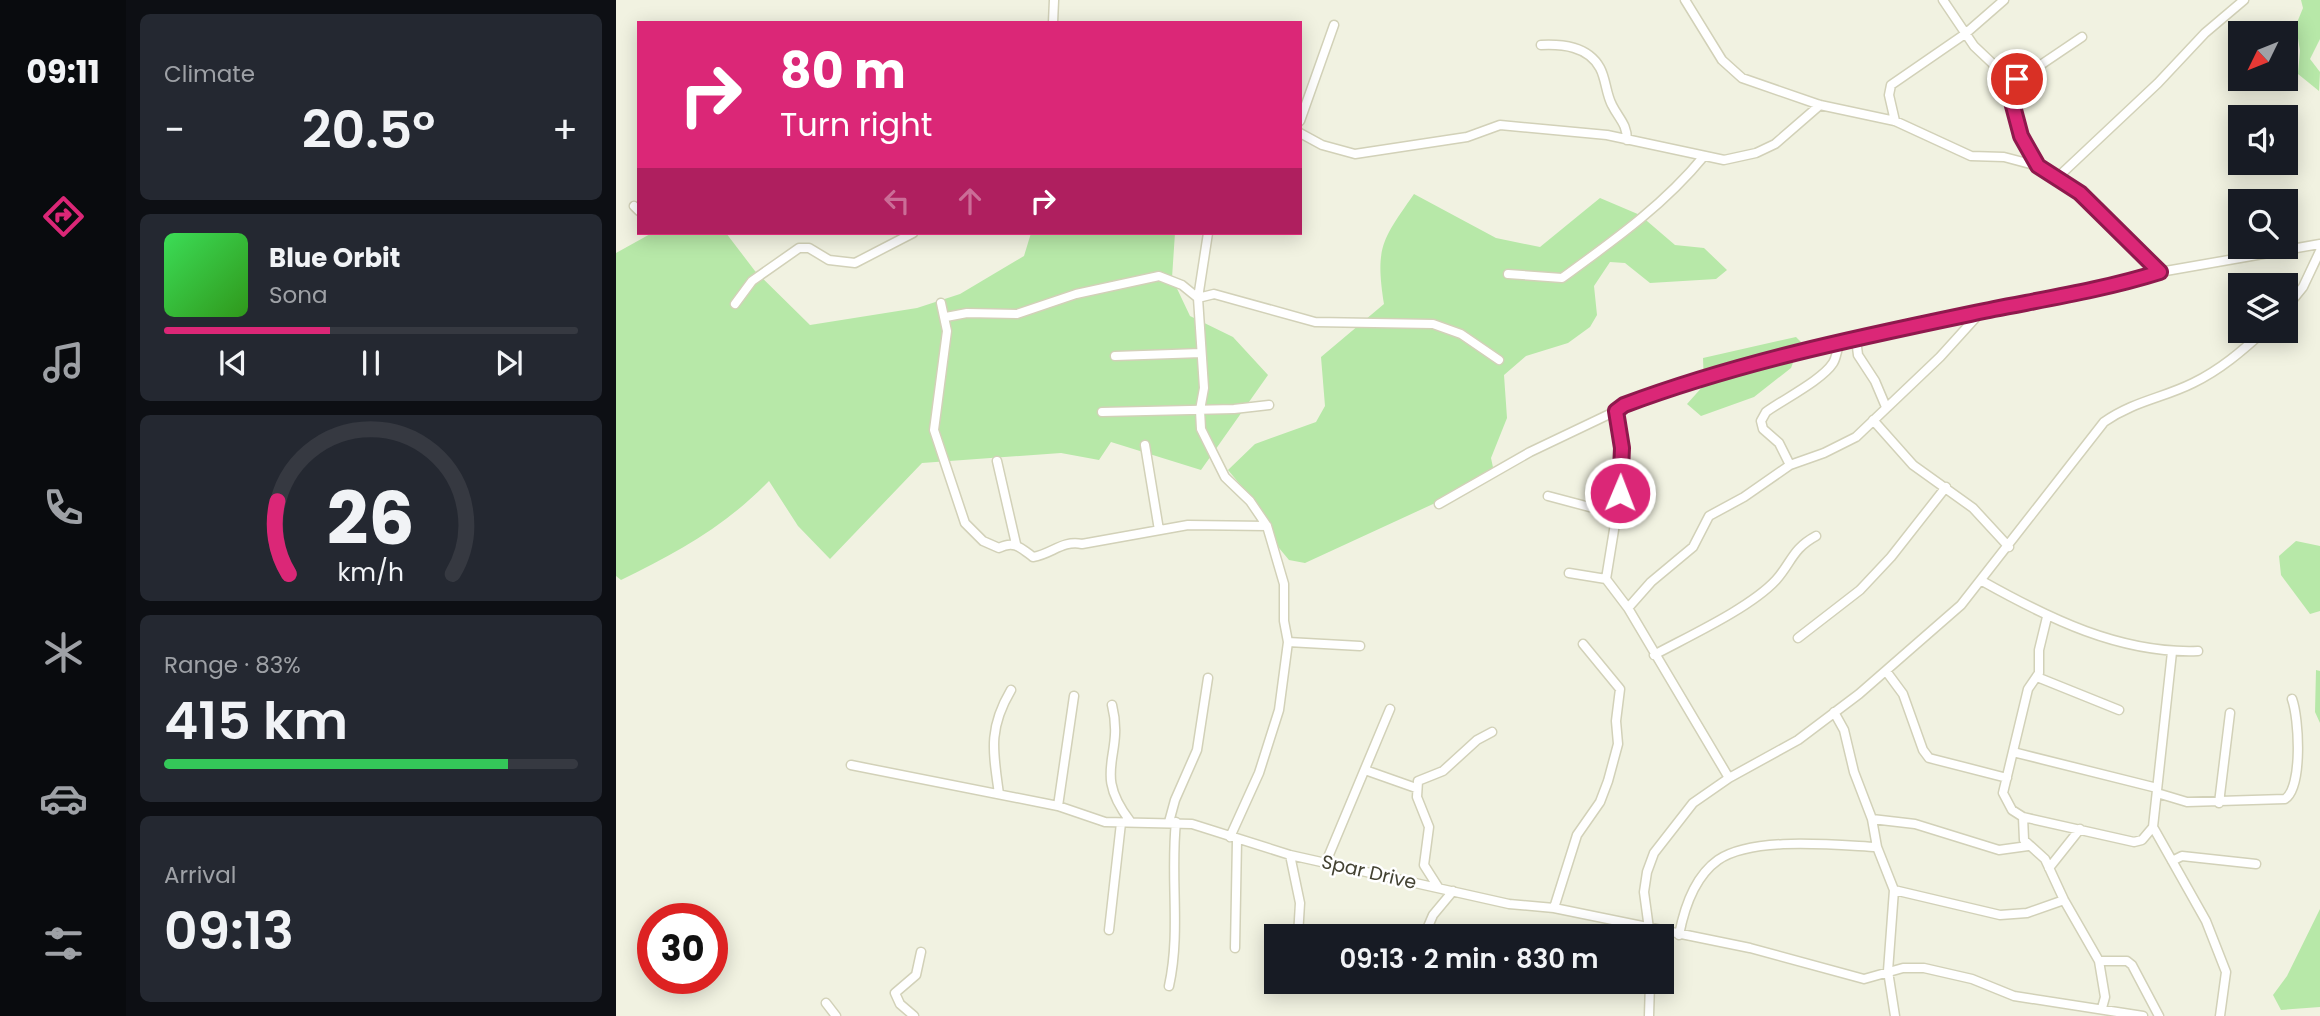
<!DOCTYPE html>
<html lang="en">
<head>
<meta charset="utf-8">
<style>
	:root { --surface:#171b24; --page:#242831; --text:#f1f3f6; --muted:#9ea1a6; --line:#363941; --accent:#db2777 }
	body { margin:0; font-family:Poppins,sans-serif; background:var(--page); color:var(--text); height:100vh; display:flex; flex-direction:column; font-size:26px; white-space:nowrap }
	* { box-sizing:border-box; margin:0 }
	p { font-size:23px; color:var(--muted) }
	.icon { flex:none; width:38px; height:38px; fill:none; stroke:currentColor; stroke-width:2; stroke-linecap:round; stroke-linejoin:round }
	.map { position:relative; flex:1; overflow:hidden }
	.drawer { display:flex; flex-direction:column; gap:14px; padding:14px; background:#0d0f14; width:490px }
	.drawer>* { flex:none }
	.banner { position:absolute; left:21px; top:21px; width:665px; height:214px; border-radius:0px; box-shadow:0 4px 18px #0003; background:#db2777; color:#fff; overflow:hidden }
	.needle { width:46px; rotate:227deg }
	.fabs { position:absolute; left:1612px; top:21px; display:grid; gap:14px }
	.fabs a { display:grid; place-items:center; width:70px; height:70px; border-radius:0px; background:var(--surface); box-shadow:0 4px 18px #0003; font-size:35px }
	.speed { position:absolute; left:21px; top:903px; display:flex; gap:14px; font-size:35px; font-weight:700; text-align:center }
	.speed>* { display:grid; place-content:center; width:91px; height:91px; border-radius:50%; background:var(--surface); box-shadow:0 4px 18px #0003; line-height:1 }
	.speed .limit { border:10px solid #d22; background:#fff; color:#111 }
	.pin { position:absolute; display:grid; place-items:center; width:60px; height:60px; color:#fff; margin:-30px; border:4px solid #fff; border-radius:50%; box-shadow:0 2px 7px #0007 }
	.me { position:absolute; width:77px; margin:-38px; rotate:1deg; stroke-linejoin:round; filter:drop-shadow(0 0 5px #0008) }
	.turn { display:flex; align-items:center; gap:24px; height:147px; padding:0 28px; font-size:32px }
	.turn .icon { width:91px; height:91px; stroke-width:2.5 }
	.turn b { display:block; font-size:49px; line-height:60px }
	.lanes { display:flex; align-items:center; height:66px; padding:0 28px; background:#0003; justify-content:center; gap:35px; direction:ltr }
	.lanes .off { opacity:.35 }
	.big { font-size:52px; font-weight:600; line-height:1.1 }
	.drawer .tile { flex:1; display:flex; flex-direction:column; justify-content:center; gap:10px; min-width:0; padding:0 24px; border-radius:10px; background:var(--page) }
	.drawer .dial { align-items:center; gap:0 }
	.dial svg { height:182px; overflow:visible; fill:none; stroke:var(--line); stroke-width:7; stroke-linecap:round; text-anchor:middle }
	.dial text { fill:var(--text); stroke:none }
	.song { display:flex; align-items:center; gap:21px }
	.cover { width:84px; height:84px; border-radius:10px; background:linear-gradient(135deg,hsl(130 70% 55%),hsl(110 70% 35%)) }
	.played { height:7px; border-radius:4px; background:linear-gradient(90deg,var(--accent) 40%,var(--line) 40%) }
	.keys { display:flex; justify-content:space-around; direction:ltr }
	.heat { display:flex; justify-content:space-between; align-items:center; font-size:38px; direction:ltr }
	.charge { height:10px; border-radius:5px; background:linear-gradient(90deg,#34c759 83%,var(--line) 0) }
	.trip { position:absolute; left:648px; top:924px; width:410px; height:70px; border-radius:0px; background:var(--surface); box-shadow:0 4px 18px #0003; font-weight:600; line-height:70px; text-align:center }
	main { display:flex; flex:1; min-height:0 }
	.tabs { display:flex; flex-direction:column; width:126px; justify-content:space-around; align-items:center; background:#090b0e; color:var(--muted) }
	.tabs .icon { width:49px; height:49px }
	.tabs .on { color:var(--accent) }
	.tabs b { font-size:32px; color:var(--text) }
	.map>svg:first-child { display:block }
</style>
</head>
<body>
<main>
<nav class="tabs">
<b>09:11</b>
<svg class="icon on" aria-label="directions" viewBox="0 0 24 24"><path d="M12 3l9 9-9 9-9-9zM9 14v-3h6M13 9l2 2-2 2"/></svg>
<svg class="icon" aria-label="music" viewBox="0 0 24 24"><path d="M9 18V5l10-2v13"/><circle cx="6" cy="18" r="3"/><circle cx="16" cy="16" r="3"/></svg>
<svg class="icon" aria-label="phone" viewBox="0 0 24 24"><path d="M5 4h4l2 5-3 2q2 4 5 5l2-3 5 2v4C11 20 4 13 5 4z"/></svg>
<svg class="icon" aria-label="climate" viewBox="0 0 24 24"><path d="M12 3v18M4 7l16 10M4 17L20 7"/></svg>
<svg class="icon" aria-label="car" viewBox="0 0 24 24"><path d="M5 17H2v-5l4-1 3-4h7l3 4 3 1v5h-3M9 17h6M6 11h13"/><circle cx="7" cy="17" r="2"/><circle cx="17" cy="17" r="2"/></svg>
<svg class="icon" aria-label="filters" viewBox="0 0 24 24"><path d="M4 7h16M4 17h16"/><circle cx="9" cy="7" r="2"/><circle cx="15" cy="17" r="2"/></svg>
</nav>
<section class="drawer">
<div class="tile"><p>Climate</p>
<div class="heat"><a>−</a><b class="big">20.5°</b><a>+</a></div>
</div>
<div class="tile">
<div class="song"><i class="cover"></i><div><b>Blue Orbit</b><p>Sona</p></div></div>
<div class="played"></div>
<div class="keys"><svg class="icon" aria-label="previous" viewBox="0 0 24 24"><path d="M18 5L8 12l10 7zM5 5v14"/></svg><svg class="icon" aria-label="pause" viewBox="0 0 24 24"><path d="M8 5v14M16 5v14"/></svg><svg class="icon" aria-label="next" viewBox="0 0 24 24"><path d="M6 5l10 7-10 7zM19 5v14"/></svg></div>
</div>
<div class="tile dial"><svg viewBox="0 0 100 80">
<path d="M14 69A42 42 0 1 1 86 69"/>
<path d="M14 69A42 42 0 0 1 9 37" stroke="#db2777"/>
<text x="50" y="56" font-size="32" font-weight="700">26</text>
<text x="50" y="72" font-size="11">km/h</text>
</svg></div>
<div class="tile"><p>Range · 83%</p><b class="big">415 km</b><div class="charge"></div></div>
<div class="tile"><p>Arrival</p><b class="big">09:13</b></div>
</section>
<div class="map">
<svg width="1704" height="1016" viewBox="0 0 1704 1016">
	<rect width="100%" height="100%" fill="#f1f2e1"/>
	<!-- green -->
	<path fill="#b7e8a8" d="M1685,0H1704V39L1694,59L1704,72L1703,91L1682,74L1684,51L1680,25L1687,8Z
		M798,194L880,238L924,247L984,198L1024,215L1059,245L1088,248L1111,270L1100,279L1034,283L1009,263L994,262L978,286L981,315L974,327L952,343L910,356L888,375L891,418L875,458L878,472L867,481L689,563L673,560L663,548L642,506L612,470L639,444L700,422L709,406L705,357L768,304C759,247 766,240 798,194Z
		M36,233H110L139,271L194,325L301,308L344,294L408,256L415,233H559L556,278L574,316L617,337L652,375L585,470L495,442L483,460L445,453L306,463L214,559L182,526L153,481C111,525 59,554 5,580L0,576V253Z
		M1180,337L1185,342L1175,368L1138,397L1085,416L1071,404L1088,385L1087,358Z
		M1680,541L1704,546V611L1694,614L1665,575L1663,556Z
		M1700,670L1704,671V723L1699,712Z
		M1704,909V1007L1665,1010L1657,995L1671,976Z"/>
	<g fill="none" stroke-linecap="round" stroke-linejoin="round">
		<defs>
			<path id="minor" d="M1069,0L1106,60L1126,78L1204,105L1279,121L1355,156L1388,157L1422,166L1464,193L1544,272
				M1327,0L1358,46L1376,63L1392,87L1405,136L1422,166
				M437,23L438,0
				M925,45C946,44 972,46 984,68C990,79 990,94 996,105C1003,119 1011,124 1011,140
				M1392,87L1466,37
				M684,121L718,25
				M1279,121L1273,95L1275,85L1349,34L1388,0
				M684,133L706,145L739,154L851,137L884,125L991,135L1108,160L1140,153L1159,144L1204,105
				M1442,177L1542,83L1589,33L1628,0
				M18,206L23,211
				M592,233L582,298L588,388L584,410L585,429L609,477L634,501L651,526L668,584V621L672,642L663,710L643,773L614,837
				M892,274L946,278C997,241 1048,205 1088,156
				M325,303L331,331L318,430L349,523L367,541L383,548C398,540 405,548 417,557C436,554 446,540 466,544L572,525L651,526
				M119,304L136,281L183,248H193L213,260L239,263L297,233
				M1670,308L1687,287L1704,251
				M330,317L351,313L401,314L460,294L543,276L566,285L582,298L598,294L699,322L817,324L845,334L883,360
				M1240,339L1242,355L1259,381L1270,407
				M499,356L585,353
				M486,412L618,409L653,405
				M1257,420L1297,465L1357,508L1393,547
				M529,445L543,530
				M381,461L400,544
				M1174,465L1163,443L1147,429L1145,421L1150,412C1168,399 1206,380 1217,363C1221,357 1220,349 1225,343
				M932,496L1000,514
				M823,504L914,452L1000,411
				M953,573L990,579
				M1366,581C1432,618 1504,654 1582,651
				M1012,608L1035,582L1077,547L1093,516L1128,497L1174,465L1208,453L1240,437L1324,357L1363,314
				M1431,617L1423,650V673L1412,689L1387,793L1396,810L1407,817L1408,840L1429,859L1448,900L1483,961L1489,997L1486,1008
				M1182,638L1244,590L1275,557L1330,487
				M672,642L744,646
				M1038,655C1073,636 1134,608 1160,580C1176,562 1176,549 1200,536
				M1270,671L1287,694L1307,750L1313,758L1391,778
				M1421,677L1503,710
				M496,705C509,757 475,770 514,821
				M1218,712L1228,730L1238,772L1256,819L1261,847L1278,890
				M1397,752L1541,788
				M235,765L442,806L489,822L576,824L674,855L893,904L938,908L1134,948L1248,979L1287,968H1308L1356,979L1398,996L1527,1016
				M749,770L800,788
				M1113,778L1012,608L990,579L1004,493L1005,448L1000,411L1008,405C1167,347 1335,318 1501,286L1544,272L1704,244
				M1541,793L1571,802L1669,799C1687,787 1683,718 1676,699
				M383,794C377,751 372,729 395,690
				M1603,803L1614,713
				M442,806L458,696
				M1407,817L1518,842L1526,840L1537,827L1556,652
				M1256,819L1299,824L1383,850L1412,846
				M553,822L559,800L581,750L592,678
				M1537,827L1590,921L1610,972L1604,1016
				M674,855L684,903L682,936
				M1556,861L1566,856L1640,864
				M710,862L774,709
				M1433,868L1464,829
				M822,887L808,865L813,827L801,797L802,781L827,771L861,740L876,732
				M1278,890L1384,915L1411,913L1448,900
				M1278,890L1272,971L1279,1016
				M938,908L961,835L984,802L992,781L1002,744L1000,721L1004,689L967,644
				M493,930L505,823
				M1063,935C1068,909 1078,877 1102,860C1137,836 1219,845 1261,847
				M808,936L817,915L837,891
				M1034,936L1028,892L1031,872L1038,853L1077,803L1113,778L1182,740L1243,694L1345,605L1488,422C1518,401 1547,398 1577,383C1604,370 1626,351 1648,331
				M619,948L621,840
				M1483,961H1511L1516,965L1543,1016
				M553,986C565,932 554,877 560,822
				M210,1003L220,1016
				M298,1016L284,1004L279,993L300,975L305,952
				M1033,1016L1034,982"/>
		</defs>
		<!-- minor casing -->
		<use href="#minor" stroke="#d2d1b8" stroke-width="11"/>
		<!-- minor -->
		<use href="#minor" stroke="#fff" stroke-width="8"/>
	</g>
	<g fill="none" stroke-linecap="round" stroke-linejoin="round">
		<defs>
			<path id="route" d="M1004,493L1006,448L1000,411L1008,405C1128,360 1254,335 1378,309C1434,298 1490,289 1544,272L1464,193L1422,166L1405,136L1392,87L1401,79"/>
		</defs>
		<!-- route casing -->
		<use href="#route" stroke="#8e194d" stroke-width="18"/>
		<!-- route -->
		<use href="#route" stroke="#db2777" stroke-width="12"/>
	</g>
	<g text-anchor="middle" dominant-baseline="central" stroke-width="5" stroke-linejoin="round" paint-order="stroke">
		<!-- street labels -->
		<g font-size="19" fill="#434232" stroke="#fff">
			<text transform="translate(753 872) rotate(13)">Spar Drive</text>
		</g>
	</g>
</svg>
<div class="fabs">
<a><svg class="needle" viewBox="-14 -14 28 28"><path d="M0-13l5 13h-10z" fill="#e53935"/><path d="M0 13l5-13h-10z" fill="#9ea1a6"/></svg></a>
<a><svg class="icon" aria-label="sound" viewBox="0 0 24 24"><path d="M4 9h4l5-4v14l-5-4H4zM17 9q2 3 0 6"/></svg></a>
<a><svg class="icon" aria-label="search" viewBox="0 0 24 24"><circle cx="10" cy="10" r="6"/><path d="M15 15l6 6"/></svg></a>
<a><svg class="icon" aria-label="layers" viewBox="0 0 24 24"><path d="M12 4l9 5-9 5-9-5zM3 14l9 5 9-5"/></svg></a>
</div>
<div class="speed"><div class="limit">30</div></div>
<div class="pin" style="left:1401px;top:79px;background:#d93025"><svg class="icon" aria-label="arrive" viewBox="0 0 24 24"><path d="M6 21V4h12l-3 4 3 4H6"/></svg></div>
<svg class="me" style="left:1004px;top:493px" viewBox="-20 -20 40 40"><circle r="17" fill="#db2777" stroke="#fff" stroke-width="3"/><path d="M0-11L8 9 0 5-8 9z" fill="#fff"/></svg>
<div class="trip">09:13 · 2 min · 830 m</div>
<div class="banner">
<div class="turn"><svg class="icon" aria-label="right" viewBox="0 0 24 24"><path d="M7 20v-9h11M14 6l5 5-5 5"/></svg><div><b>80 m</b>Turn right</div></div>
<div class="lanes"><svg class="icon off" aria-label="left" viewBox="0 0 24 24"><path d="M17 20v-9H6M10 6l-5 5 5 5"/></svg><svg class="icon off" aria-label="ahead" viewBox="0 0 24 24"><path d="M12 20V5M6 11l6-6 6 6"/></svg><svg class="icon" aria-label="right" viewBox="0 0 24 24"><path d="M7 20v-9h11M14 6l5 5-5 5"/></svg></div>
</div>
</div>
</main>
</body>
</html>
